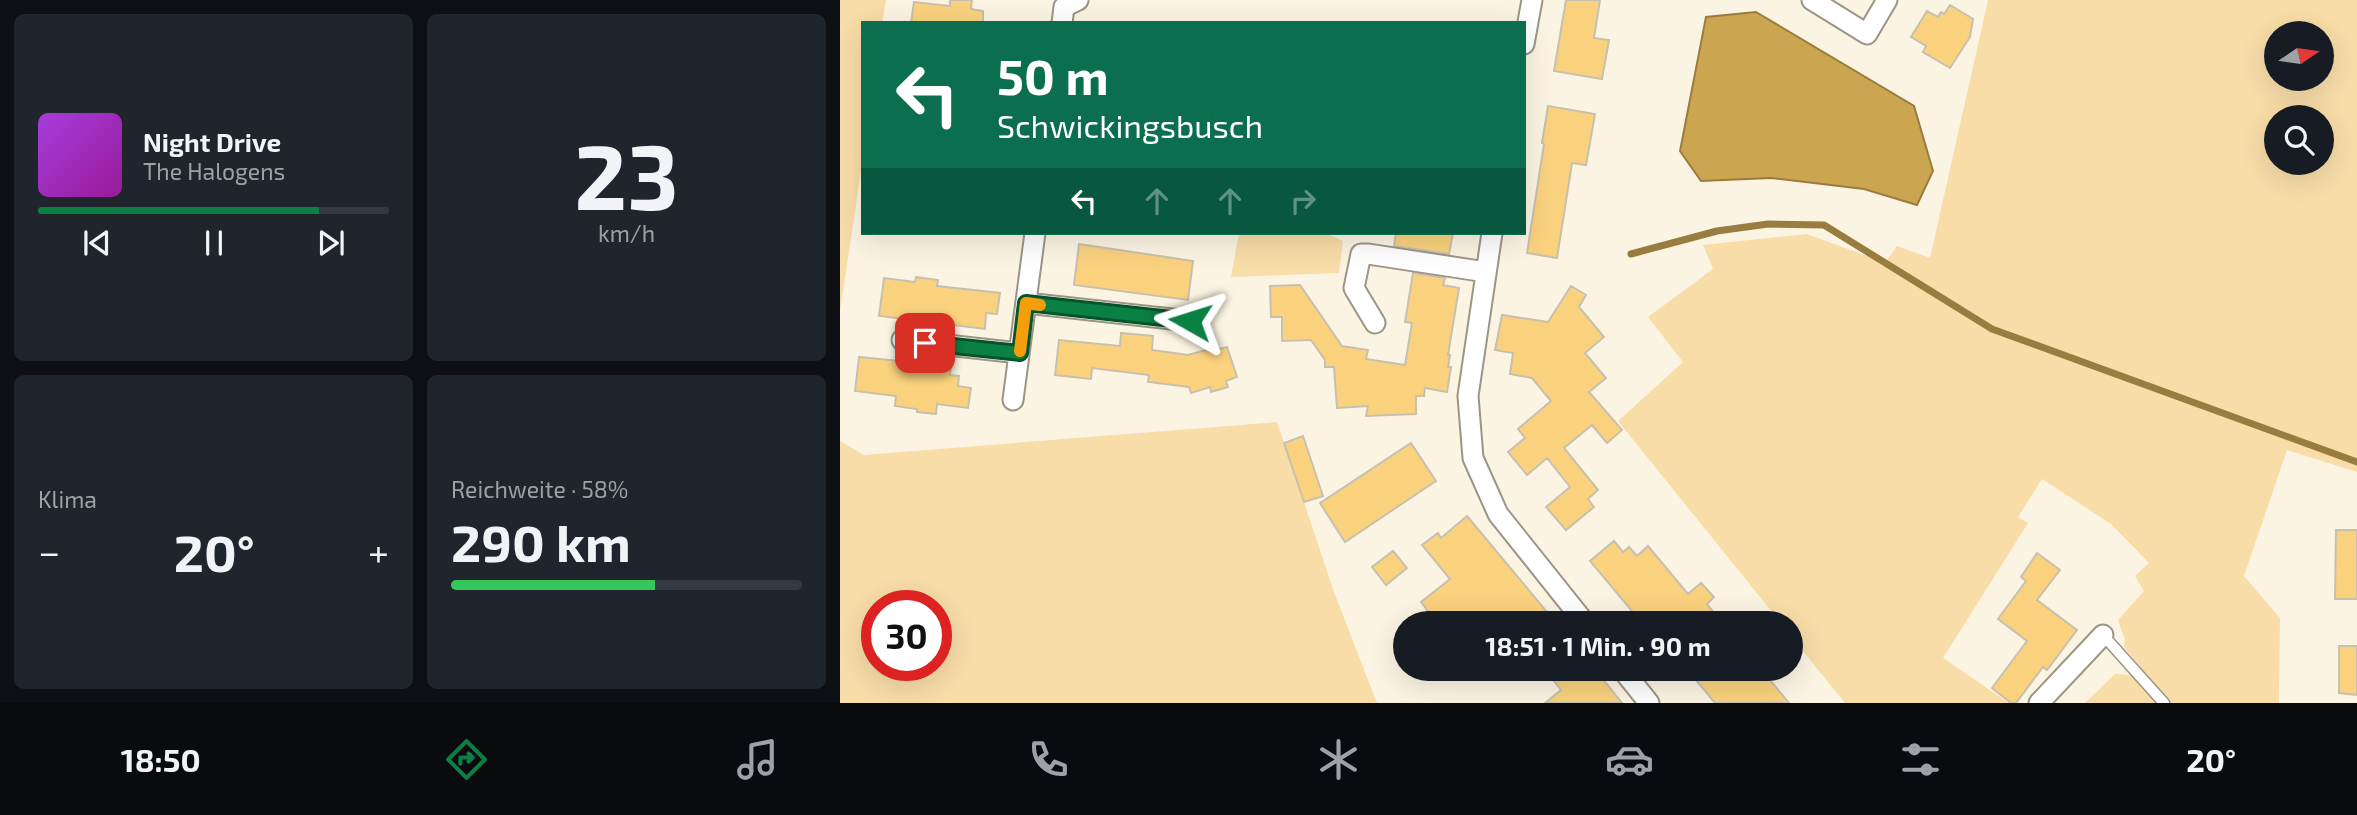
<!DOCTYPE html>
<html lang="de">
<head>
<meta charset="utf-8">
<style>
	:root { --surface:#171b24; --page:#20242c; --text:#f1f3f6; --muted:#9ea1a6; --line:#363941; --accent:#0b8043 }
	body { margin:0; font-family:"Exo 2",sans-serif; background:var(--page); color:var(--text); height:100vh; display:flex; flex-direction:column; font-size:26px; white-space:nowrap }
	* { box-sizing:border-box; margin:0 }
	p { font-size:23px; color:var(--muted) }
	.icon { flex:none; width:38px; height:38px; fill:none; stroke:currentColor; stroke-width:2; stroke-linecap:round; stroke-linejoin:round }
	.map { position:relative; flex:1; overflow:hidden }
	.side { display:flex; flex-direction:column; gap:14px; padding:14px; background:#0d0f14; width:840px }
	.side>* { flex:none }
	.banner { position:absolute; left:21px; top:21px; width:665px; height:214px; border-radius:0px; box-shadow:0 7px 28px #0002; background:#0b6e4f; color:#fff; overflow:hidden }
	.needle { width:46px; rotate:77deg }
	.buttons { position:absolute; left:1424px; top:21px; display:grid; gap:14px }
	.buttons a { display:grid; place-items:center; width:70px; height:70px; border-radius:50%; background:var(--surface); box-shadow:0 7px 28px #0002; font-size:35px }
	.speed { position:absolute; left:21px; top:590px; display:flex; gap:14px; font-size:35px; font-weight:700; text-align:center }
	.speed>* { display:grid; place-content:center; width:91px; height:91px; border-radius:50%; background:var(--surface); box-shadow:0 7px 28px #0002; line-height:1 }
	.speed .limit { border:10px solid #d22; background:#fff; color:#111 }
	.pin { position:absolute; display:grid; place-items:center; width:60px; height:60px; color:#fff; margin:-30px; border-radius:14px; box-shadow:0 4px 10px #0006 }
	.me { position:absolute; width:77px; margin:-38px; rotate:276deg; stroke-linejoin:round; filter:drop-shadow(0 0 5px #0008) }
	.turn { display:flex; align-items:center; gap:24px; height:147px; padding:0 21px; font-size:32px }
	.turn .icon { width:91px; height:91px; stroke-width:2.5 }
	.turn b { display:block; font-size:49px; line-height:60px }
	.lanes { display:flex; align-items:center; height:66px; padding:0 21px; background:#0003; justify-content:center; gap:35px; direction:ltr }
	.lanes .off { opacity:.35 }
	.big { font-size:52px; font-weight:700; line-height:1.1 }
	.side .tile { flex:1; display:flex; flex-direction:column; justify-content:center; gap:10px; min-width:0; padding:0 24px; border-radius:10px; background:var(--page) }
	.side .dial { align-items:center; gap:0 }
	.dial b { font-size:91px; line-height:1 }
	.song { display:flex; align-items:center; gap:21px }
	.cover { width:84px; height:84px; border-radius:10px; background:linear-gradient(135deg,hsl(280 70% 55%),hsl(300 70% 35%)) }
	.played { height:7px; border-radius:4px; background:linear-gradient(90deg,var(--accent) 80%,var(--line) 80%) }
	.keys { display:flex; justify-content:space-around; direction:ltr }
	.heat { display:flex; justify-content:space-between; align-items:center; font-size:38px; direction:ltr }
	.charge { height:10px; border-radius:5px; background:linear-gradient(90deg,#34c759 58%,var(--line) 0) }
	.side .tiles { flex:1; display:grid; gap:14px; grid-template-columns:repeat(2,1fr) }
	.trip { position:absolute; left:553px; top:611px; width:410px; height:70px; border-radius:35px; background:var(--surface); box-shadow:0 7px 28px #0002; font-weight:700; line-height:70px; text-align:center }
	.tab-bar { display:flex; height:112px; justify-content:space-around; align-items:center; background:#090b0e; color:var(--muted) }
	.tab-bar .icon { width:49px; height:49px }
	.tab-bar .active { color:var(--accent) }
	.tab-bar b { font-size:32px; color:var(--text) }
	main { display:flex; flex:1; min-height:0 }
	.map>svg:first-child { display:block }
</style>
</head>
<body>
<main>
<section class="side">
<div class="tiles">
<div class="tile">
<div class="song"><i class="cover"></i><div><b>Night Drive</b><p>The Halogens</p></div></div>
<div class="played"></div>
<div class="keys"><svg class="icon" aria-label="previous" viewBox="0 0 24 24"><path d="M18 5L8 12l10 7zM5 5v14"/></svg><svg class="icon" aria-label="pause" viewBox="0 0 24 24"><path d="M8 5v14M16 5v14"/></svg><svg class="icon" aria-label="next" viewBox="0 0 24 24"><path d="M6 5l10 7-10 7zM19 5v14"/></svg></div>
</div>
<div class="tile dial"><b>23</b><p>km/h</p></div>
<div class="tile"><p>Klima</p>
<div class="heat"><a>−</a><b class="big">20°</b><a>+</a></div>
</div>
<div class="tile"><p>Reichweite · 58%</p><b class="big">290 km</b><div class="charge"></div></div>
</div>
</section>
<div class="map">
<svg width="1517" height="703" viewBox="0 0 1517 703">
	<rect width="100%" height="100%" fill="#fcf4e3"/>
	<!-- green -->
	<path fill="#f8dda8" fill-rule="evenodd" d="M0,0H46L42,23H23V158L0,311Z
		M1148,0H1517V472L1447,450L1404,576L1440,618L1439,703H1330L1284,647L1285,640L1278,620L1304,591L1295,576L1309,563L1271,524L1202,479L1178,517L1188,523L1103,658L1169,703H1005L950,635V623H941L778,421L843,362L808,317L873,269L863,245L967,234L1030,257L1043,266L1057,246L1090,258ZM1437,33H1482V79H1437ZM1437,117H1482V163H1437Z
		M399,233H485L503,241L499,273L391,277Z
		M437,422L494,592L537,703H0V441L24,455ZM37,606H96V665H37Z
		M1275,674L1292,675L1316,703H1245Z"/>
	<!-- water -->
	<path fill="#cca551" stroke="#997d40" stroke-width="2" d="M916,12L1074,106L1093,171L1077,205L1024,189L931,178L861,181L840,151L866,17Z"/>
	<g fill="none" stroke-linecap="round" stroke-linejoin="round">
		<!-- stream -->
		<path stroke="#997d40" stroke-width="7" d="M791,254L877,231L928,224L984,225L1152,329L1517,462"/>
	</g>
	<!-- building -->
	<path fill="#fad27e" stroke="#c8c0af" stroke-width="2" d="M110,0H132L131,9L143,11V23H71L74,2L110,6Z
		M726,0H760L754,38L769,40L762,79L714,71Z
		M1110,5L1133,19L1130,37L1110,68L1083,52L1086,46L1071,37L1087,11L1098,17L1101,12L1104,14Z
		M708,106L755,114L746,165L732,163L717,258L687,253L704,144L702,143Z
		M556,233H613L609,254L554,246Z
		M239,244L353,261L348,300L234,285Z
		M573,273L605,278L603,285L619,288L608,355H610L608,367H611L607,392L585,388L584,396H576V414L526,416L528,406L497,408L494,367H485V360L471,340L442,341V317H431L430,286L460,285L502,346L528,350L526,359L565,365L572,323L565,322Z
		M76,277L98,280L97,286L160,293L157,314L146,313L145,329L39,316L44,278L75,282Z
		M731,286L746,295L739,307L764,337L745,353L766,378L749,392L782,430L767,443L752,425L724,448L758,490L748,499L754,507L726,530L706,507L730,487L707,458L687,475L668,452L685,438L678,429L711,401L692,378L670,374L673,353L655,350L662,315L708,322Z
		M281,333L313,336L312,350L348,355L376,347V350L387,347L397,377L386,381L388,387L371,392L370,387L351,393L349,387L308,382L309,375L252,368L251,379L215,375L219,340L280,346Z
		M19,357L111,366L110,375L119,376L118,386L131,388L128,408L97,404L96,414L77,412V409L55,406L56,396L15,391Z
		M463,436L483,496L464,502L444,443Z
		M571,443L596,481L505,542L480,503Z
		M627,516L707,612L693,623H615L607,613L596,622L581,602L610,579L582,545L598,533L601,538Z
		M1496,530H1517V599H1495Z
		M774,541L783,552L789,547L797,556L808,546L848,594L861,583L874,597L867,604L874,613L862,623H778L792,611L750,561Z
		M553,551L567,568L546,585L532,567Z
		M1197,553L1220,570L1197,600L1237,630L1207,670L1203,667L1176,703H1171L1152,688L1187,641L1158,619L1186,581L1181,577Z
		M1499,646H1517V695L1499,693Z
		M704,668H754L782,703H705L721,690Z
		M846,668H920L949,703H875Z"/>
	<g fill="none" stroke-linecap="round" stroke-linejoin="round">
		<defs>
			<path id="lane" d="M1263,635L1324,703"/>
			<path id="street" d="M972,0L1027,34L1047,0
				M222,23L224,7L238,0
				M684,44L692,0
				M652,233L628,396L633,458L658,514L745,623
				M186,303L350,321
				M535,323L514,288L521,254H528L646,272
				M62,340L179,353
				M173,400L195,233
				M781,668L809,703
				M1199,703L1263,635"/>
		</defs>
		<!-- lane casing -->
		<use href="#lane" stroke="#9c9585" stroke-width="13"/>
		<!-- street casing -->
		<use href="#street" stroke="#9c9585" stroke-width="23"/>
		<!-- lane -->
		<use href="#lane" stroke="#fff" stroke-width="10"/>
		<!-- street -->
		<use href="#street" stroke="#fff" stroke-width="19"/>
	</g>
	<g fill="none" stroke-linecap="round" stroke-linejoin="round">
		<defs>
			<path id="route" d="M85,343L180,353L186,303L350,321"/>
		</defs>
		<!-- route casing -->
		<use href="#route" stroke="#07532c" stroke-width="18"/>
		<!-- route -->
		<use href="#route" stroke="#0b8043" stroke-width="12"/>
		<!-- slow -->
		<path stroke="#f59e0b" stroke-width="12" d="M180,351L186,303L200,305"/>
	</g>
</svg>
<div class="buttons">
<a><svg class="needle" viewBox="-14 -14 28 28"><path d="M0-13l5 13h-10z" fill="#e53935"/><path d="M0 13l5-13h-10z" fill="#9ea1a6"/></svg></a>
<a><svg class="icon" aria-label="search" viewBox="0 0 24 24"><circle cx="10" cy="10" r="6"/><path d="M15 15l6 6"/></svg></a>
</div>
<div class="speed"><div class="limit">30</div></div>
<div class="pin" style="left:85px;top:343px;background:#d93025"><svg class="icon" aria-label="arrive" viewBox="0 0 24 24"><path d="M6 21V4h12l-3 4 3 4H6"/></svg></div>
<svg class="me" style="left:350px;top:321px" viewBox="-20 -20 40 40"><path d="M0-17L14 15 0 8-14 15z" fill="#0b8043" stroke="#fff" stroke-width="4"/></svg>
<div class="trip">18:51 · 1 Min. · 90 m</div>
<div class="banner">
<div class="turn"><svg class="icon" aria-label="left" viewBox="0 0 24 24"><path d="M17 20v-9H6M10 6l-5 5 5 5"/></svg><div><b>50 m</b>Schwickingsbusch</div></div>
<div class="lanes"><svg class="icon" aria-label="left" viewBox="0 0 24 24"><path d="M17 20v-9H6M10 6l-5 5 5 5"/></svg><svg class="icon off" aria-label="ahead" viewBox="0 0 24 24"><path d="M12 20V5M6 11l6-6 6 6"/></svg><svg class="icon off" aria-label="ahead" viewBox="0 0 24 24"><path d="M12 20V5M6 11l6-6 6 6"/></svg><svg class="icon off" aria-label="right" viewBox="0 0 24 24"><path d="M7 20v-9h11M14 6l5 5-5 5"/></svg></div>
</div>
</div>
</main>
<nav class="tab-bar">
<b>18:50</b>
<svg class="icon active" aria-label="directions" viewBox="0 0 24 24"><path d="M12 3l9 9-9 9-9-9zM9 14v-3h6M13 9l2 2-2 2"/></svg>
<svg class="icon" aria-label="music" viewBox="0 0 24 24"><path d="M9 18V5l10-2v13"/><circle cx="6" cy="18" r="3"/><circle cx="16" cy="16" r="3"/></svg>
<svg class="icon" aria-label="phone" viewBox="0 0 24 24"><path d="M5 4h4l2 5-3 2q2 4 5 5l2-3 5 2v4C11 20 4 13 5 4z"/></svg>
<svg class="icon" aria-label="climate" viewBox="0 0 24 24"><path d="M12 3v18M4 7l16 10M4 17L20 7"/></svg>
<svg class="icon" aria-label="car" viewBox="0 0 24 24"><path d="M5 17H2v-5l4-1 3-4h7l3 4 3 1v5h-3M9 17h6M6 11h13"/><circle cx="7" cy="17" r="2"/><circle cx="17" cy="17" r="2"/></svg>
<svg class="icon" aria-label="filters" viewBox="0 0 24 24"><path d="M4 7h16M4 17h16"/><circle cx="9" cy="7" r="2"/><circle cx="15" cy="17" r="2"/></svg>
<b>20°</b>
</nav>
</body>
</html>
